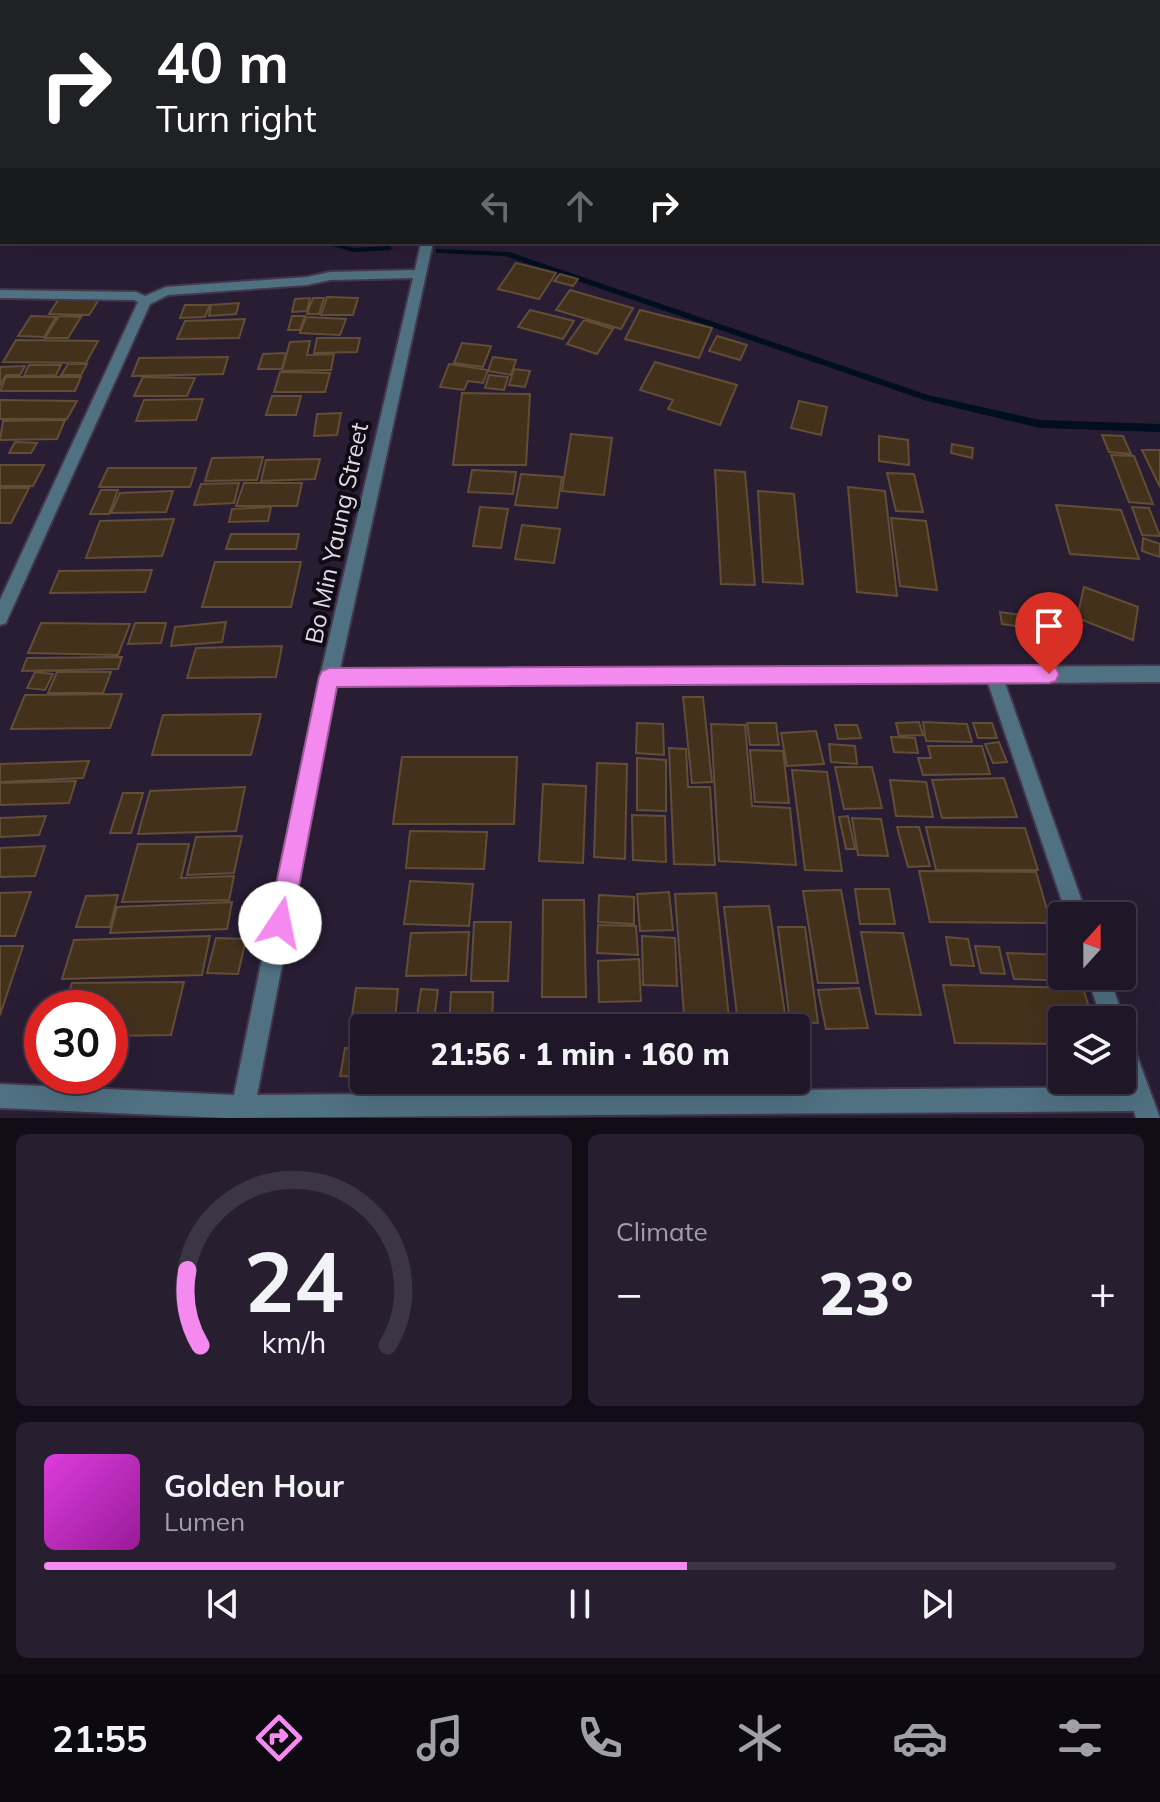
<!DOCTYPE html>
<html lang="en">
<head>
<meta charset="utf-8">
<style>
	:root { --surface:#1f1627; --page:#271f2f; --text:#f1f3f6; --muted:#a19fa7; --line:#3c3544; --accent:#f489f0 }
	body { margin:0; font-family:Mulish,sans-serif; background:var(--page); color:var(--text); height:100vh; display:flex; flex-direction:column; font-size:30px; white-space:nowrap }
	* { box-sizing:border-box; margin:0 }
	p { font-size:26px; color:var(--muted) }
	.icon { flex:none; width:44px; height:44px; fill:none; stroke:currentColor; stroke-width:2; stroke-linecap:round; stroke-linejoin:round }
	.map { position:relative; height:1118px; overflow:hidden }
	.side { display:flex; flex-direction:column; gap:16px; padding:16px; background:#110c15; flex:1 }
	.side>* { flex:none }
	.hud { position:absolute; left:0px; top:0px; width:1160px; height:244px; box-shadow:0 8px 32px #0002,0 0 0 2px var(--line); background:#202124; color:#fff; overflow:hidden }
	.needle { width:52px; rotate:21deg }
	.controls { position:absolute; left:1048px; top:902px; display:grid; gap:16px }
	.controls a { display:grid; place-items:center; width:88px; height:88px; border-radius:8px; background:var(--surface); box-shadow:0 8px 32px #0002,0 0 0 2px var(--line); font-size:40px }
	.speed { position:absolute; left:24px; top:990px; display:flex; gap:16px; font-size:40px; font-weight:700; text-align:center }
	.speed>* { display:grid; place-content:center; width:104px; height:104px; border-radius:50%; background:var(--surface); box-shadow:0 8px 32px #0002,0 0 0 2px var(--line); line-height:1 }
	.speed .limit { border:12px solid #d22; background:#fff; color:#111 }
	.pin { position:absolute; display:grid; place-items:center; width:68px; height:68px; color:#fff; margin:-82px -34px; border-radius:50% 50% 50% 0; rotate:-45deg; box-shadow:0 0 8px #0007 }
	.pin .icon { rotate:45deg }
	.me { position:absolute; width:88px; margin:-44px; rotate:11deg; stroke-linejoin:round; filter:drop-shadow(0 0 6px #0008) }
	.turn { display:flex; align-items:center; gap:28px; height:168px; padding:0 24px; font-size:36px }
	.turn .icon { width:104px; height:104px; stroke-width:2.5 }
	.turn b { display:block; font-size:56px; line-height:68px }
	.lanes { display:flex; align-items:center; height:76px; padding:0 24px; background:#0003; justify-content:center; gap:40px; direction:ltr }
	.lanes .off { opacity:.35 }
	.big { font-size:60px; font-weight:800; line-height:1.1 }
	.side .tile { flex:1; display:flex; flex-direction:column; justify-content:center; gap:12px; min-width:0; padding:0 28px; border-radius:12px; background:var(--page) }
	.side .dial { align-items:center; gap:0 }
	.dial svg { height:208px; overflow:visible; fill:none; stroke:var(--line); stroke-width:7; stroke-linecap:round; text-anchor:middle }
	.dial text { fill:var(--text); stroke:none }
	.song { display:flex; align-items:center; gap:24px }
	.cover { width:96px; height:96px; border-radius:12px; background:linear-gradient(135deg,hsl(300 70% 55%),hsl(300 70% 35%)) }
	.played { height:8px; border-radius:4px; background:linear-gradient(90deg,var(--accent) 60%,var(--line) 60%) }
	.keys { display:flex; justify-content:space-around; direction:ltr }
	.heat { display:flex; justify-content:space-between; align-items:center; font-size:44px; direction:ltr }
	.side .tiles { flex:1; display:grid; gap:16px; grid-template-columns:1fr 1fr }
	.tile:last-child { grid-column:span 2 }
	.trip { position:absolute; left:350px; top:1014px; width:460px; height:80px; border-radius:8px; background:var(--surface); box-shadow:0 8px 32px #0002,0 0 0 2px var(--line); font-weight:800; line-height:80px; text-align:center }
	.dock { display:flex; height:128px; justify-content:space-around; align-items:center; background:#0c0910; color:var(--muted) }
	.dock .icon { width:56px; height:56px }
	.dock .current { color:var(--accent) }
	.dock b { font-size:36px; color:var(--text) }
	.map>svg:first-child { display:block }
</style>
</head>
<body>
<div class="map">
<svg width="1160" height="1118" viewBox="0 0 1160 1118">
	<rect width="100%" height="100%" fill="#291d34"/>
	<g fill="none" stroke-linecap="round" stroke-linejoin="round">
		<!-- stream -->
		<path fill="#000f20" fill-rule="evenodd" d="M0,133H2V137H0Z
			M317,242H331L354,248L389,246L393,248L389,250L354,252Z
			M436,249L509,252L928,395L1040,420L1160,424V432L1040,428L927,401L505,256L439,253H436Z"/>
	</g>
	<!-- building -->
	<path fill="#43311c" stroke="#624d36" stroke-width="2" d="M516,263L556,273L539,299L498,289Z
		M560,274L578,279L573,286L554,281Z
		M570,290L633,308L621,329L556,310Z
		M60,297L100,298L89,315L49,314Z
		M327,297L358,298L353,315H321Z
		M310,298L307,311L292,312L295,299Z
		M313,298H324L319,314H307Z
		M239,303L236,314L209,316L211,305Z
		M185,305H210L205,317L180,318Z
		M530,310L574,321L563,339L518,327Z
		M640,310L712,328L699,358L625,339Z
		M31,316L56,317L44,337L18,336Z
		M59,316L81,317L68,338H45Z
		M292,316H305L300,330H288Z
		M306,317L346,319L340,335L300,333Z
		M245,319L239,338L177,339L185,321Z
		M584,320L613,329L597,354L567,344Z
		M717,336L747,345L740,360L709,351Z
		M317,338H360L357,352L314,353Z
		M16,340L98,341L86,363L3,362Z
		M310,341L307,355L334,354L331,370L282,371L290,342Z
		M462,343L491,346L483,367L454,363Z
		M286,353L282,369H258L263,354Z
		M228,357L223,374L132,376L139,358Z
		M493,357L516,360L511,375L488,371Z
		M655,362L737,385L720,425L668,409L673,400L640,390Z
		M68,364H87L81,375H61Z
		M449,364L488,370L483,383L468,381L464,390L440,387Z
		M29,365H61L56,375L24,376Z
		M25,366L20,375H6L0,385V367Z
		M514,369L530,371L525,387L509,385Z
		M280,372L330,373L325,392H274Z
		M489,375L508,377L504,390L485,388Z
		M6,377H81L75,391H0Z
		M143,377L195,378L187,396H134Z
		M462,393L530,394L526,465H453Z
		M272,396H301L296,415H266Z
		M203,399L196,420L136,421L144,400Z
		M0,400L77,401L67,419H0Z
		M799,401L827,407L821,435L791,428Z
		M341,413L337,435L314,436L317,414Z
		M65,420L57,439L0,440L3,421Z
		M571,434L612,438L604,495L562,491Z
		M1102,435L1123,436L1131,454L1109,452Z
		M879,436L908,440L909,465L879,461Z
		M15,442L37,443L31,453H9Z
		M952,444L973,448L972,458L951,453Z
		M1142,450H1160V487Z
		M1111,455L1134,456L1153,504L1129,502Z
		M263,457L257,480L205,481L212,458Z
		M320,459L315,479L261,481L266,460Z
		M0,465H44L33,486H0Z
		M108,468H196L190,487H99Z
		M472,470L516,472L513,494L468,492Z
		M715,470L745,472L755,585L721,584Z
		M887,473L914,474L923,512L896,511Z
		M521,474L562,477L557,508L515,505Z
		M239,483L234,503L194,505L201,484Z
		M244,483H302L297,506H236Z
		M848,487L885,491L897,596L857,592Z
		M0,488H29L11,523H0Z
		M101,490H118L109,514H90Z
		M173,491L166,512L111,513L120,493Z
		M758,491L794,494L803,584L763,582Z
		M1056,505L1121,510L1139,559L1070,554Z
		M271,507L268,521L229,522L232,509Z
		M480,507L508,509L501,548L473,546Z
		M1132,507L1149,508L1160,536L1142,535Z
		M891,518L926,521L937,590L900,586Z
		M174,519L162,556L86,558L100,521Z
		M522,525L560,529L554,563L515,559Z
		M231,534H299L296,549H226Z
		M1143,538L1160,544V557L1142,551Z
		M215,562H301L291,607H202Z
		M152,570L145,592L50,593L59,571Z
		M1084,587L1138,607L1133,640L1077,618Z
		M1000,612L1021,615L1023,627L1002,624Z
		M226,622L222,642L171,646L175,627Z
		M41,623L130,624L118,655L28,653Z
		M135,623H166L161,643L128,644Z
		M282,646L276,677L187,678L196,648Z
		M122,657L118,669L22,671L27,658Z
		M35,672L53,674L45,690L27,688Z
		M57,672H111L103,693H48Z
		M122,694L110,728L11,729L25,695Z
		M683,697H703L712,782L692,783Z
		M261,714L251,755H152L163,715Z
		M919,722L923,735L899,736L896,723Z
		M923,722L967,724L972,742L926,741Z
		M637,723L663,724L664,755L636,753Z
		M747,723H776L779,745H750Z
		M973,723H992L997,738H978Z
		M711,724L745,725L752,806L790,808L796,865L719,861Z
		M835,725H857L861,738L838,739Z
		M816,731L824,764L787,766L781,733Z
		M891,737L915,738L918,753L894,752Z
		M999,742L1007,762L993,763L985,744Z
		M829,744L855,746L857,764L831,762Z
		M928,746H982L990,774L923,775L918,758H931Z
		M669,748L686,749L688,787H710L715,865L674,864Z
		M750,750L783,751L789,803L755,802Z
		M402,757H517L514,824H393Z
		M637,758L666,760V811L637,810Z
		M89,761L83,778L0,782V764Z
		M597,763L627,764L625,859L594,857Z
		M835,767H872L882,808L844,809Z
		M792,770L827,772L842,871L805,870Z
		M1004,778L1017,817L942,818L932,780Z
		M890,780L926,782L933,817L896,816Z
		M76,781L69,803L0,805V783Z
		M543,784L586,786L583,863L539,861Z
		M245,787L236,831L138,834L150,791Z
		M123,793H143L131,833H110Z
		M632,815L665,816L666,862L633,860Z
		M46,816L39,835L0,837V818Z
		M848,816L855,849H846L839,817Z
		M852,818L881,819L888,856L858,855Z
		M897,827H919L930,866L908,867Z
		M926,827L1025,828L1038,870H936Z
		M410,831L487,832L484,869L406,868Z
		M242,836L234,873L187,875L196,837Z
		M138,844H189L181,878L234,876L229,900L122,902Z
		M45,846L35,876L0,877V848Z
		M919,871L1036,872L1051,923L930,922Z
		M410,881L473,884L469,926L404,924Z
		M855,889H889L895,924H860Z
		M841,890L858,983H818L803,891Z
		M31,892L15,936H0V893Z
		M669,892L673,930L640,931L637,894Z
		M716,893L730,1028H685L675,894Z
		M118,895L110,927H76L86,896Z
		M599,895L634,897V924L598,922Z
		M543,900H584L586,997H542Z
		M232,902L227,929L110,933L117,907Z
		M769,906L785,1014L737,1015L724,907Z
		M474,922H511L508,981H471Z
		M598,925L636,926L638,955L597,953Z
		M778,927H805L818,1023L790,1022Z
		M469,932L466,975L406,976L411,933Z
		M861,932L903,933L921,1015L876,1014Z
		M210,936L202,975L62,979L74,940Z
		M642,936L675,938L677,986L643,985Z
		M946,937L968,939L974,966L951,965Z
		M216,938L246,939L238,974L207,973Z
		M0,946H23L0,1015Z
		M975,946L999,947L1005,974L981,973Z
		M1007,953L1062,955V976H1071L1072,981L1014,979Z
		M639,959L641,1001L599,1002L598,961Z
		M184,982L171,1035L110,1036V1008H64L72,983Z
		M943,985L1083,988L1093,1020H1062V1044L955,1043Z
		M356,988L398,989L394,1028L350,1030Z
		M859,988L868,1028L826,1029L818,990Z
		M421,989L438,990L433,1028H415Z
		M451,992H493L492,1028H449Z
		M345,1048L364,1049V1077L340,1076Z"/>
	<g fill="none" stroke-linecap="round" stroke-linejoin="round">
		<defs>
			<path id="street" d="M0,0H9L2,4Z
				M667,0H675V2H667Z
				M1000,0H1008L1009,2H1001Z
				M0,17H2V23H0Z
				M1158,67H1160V73H1158Z
				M421,242H433L340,669L1160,666V682L1005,683L1087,916H1067L988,683L336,685L257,1095L1125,1087L1122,1077V1034L1130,1037L1160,1118H1136L1134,1111L226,1118L0,1108V1084L234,1095L320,677L413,278L330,280L307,285L168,295L150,304L8,618L6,623L0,625V600L138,302L134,300L0,298V290L136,292L145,296L166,287L307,277L330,272L415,270Z
				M1087,976H1109L1124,1020L1122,1025V1020H1102Z"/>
		</defs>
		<!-- street casing -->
		<use href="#street" stroke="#43374d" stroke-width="4"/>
		<!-- street -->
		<use href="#street" fill="#507182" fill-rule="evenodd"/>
	</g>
	<!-- route -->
	<path fill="#f489f0" stroke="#9f599c" stroke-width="2" d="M1049,665L1056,668L1059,674L1056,681L1049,683L337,687L292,923L289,931L280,935L272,931L268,923L319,677L322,671L329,668Z"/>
	<g text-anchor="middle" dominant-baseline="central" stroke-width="8" stroke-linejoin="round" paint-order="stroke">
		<!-- street labels -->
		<g font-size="24" fill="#e1dae9" stroke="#0f0a14">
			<text transform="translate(336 533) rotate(-78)">Bo Min Yaung Street</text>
		</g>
	</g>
</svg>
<div class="controls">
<a><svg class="needle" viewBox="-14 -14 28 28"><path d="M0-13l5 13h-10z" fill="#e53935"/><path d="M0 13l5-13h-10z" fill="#a19fa7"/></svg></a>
<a><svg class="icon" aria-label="layers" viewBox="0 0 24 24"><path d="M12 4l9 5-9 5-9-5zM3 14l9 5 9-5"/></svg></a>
</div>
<div class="speed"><div class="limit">30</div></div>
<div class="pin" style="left:1049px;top:674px;background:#d93025"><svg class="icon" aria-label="arrive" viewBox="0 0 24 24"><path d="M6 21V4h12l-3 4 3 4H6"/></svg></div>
<svg class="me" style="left:280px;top:923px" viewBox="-20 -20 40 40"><circle r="19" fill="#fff"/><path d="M0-13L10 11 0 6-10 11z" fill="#f489f0"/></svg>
<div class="trip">21:56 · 1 min · 160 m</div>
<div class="hud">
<div class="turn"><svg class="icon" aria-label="right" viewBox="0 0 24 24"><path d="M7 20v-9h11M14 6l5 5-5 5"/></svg><div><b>40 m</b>Turn right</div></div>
<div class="lanes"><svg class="icon off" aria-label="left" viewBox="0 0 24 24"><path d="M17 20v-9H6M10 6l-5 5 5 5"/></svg><svg class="icon off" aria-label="ahead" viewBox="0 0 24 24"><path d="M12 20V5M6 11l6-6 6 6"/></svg><svg class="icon" aria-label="right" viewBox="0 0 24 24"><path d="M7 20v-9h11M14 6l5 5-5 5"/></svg></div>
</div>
</div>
<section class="side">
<div class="tiles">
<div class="tile dial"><svg viewBox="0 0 100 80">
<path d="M14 69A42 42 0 1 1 86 69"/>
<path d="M14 69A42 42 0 0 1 9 40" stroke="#f489f0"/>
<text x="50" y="56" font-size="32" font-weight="700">24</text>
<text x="50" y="72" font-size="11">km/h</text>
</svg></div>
<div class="tile"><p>Climate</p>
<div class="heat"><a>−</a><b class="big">23°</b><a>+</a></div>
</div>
<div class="tile">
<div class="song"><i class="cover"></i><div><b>Golden Hour</b><p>Lumen</p></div></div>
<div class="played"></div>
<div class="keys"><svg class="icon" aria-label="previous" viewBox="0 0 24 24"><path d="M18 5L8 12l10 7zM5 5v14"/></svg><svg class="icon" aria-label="pause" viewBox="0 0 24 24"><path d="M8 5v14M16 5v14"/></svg><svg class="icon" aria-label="next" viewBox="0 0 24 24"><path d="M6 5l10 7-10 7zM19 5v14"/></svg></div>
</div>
</div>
</section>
<nav class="dock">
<b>21:55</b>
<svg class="icon current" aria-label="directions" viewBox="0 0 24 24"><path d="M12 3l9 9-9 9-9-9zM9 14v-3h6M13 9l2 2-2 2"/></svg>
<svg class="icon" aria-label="music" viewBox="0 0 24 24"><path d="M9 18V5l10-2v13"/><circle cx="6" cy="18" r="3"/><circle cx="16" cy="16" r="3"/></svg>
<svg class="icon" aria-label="phone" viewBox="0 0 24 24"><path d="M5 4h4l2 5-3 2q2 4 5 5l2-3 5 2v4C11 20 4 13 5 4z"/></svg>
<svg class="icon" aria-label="climate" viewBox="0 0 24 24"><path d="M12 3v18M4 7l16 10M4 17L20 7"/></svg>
<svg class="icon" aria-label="car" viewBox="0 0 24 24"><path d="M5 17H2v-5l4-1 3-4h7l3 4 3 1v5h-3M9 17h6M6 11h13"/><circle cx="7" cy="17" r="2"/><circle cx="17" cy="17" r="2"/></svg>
<svg class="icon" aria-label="filters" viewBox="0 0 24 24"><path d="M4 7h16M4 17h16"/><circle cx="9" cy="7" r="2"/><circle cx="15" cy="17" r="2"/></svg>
</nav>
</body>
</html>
